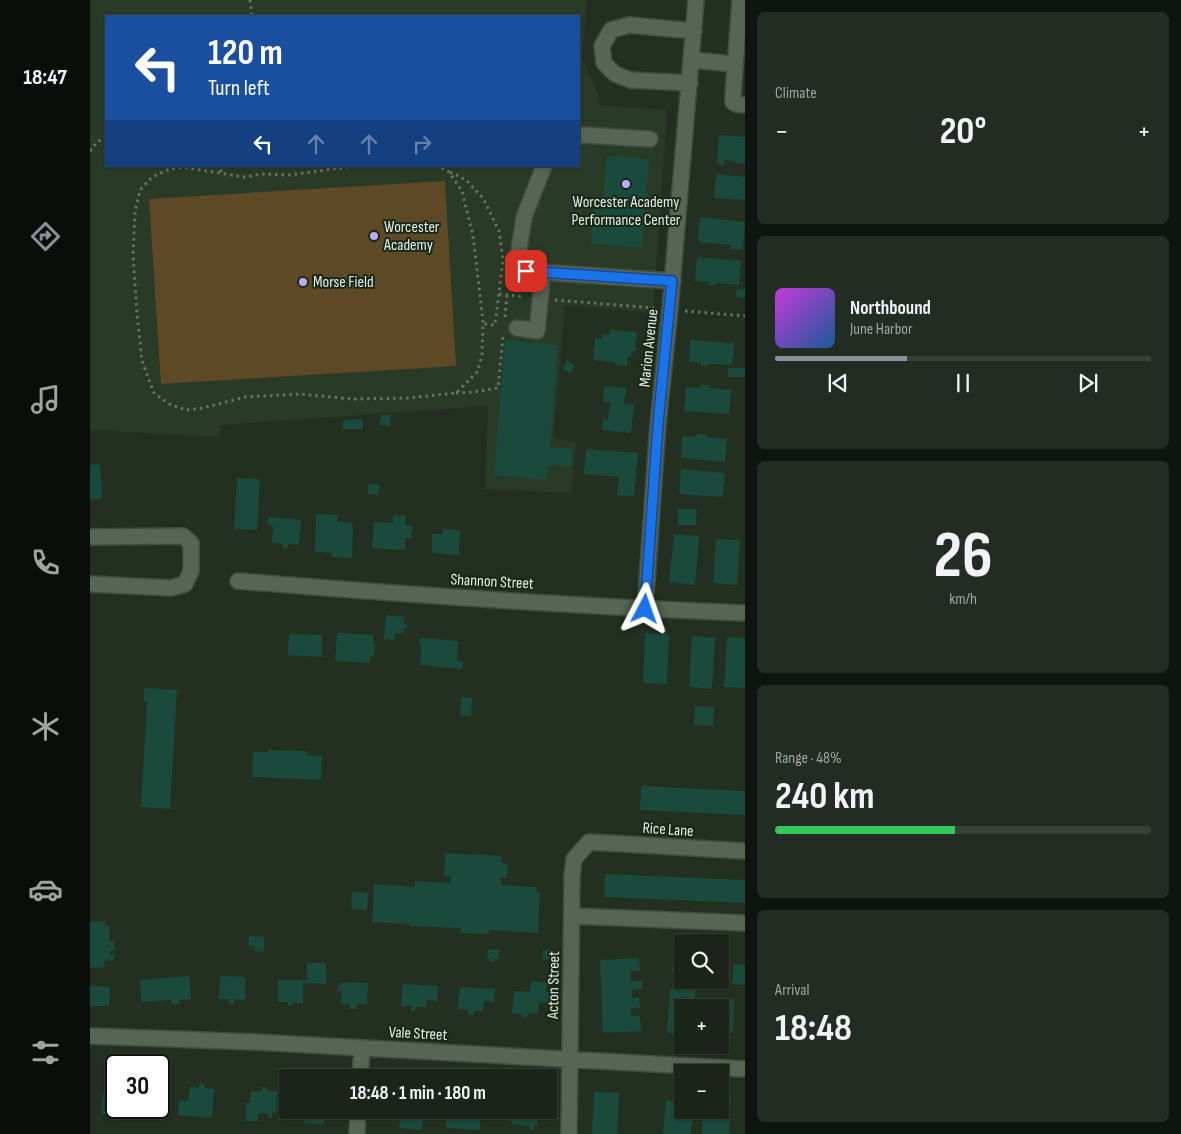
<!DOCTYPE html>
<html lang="en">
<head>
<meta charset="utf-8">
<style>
	:root { --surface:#1a2419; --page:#232c22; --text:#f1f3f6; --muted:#9fa4a2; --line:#384138; --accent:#8c9099 }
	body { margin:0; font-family:"Sofia Sans Condensed",sans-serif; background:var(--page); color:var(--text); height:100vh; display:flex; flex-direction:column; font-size:19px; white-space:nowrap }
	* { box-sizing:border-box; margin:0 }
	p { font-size:16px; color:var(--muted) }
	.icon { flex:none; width:28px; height:28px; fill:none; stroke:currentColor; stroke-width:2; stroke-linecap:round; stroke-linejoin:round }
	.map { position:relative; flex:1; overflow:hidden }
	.sheet { display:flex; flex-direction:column; gap:12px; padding:12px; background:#0e140e; width:436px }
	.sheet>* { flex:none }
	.top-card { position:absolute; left:15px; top:15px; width:475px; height:152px; border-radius:0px; box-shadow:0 1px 4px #0004,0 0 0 1px var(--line); background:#1a4fa0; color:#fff; overflow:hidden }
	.controls { position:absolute; left:584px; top:934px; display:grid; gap:10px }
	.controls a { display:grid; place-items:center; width:55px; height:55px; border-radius:0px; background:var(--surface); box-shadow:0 1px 4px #0004,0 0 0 1px var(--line); font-size:25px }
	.speed { position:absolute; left:15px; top:1054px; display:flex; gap:10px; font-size:25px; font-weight:700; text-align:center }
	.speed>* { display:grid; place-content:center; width:65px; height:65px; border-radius:50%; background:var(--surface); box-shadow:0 1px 4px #0004,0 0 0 1px var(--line); line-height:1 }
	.speed .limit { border:2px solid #111; border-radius:8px; background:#fff; color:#111 }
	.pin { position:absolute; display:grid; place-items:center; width:42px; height:42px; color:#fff; margin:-21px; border-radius:10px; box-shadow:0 2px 8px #0006 }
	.me { position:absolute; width:55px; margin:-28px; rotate:4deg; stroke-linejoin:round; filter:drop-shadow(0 0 4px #0008) }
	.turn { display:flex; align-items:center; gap:18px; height:105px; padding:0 20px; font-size:22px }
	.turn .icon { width:65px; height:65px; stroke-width:2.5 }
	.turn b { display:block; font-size:35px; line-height:42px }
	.lanes { display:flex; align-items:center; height:48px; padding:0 20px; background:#0003; justify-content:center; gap:25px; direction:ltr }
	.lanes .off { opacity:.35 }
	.big { font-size:38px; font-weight:700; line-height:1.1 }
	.sheet .card { flex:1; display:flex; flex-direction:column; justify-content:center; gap:8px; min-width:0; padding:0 18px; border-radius:8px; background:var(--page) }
	.sheet .dial { align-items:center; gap:0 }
	.dial b { font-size:65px; line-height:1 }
	.song { display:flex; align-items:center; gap:15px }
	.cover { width:60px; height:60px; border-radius:8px; background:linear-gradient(135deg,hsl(290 70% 55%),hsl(210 70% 35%)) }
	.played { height:5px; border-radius:2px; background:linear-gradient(90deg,var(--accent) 35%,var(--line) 35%) }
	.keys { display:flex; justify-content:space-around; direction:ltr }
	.heat { display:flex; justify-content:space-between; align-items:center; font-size:28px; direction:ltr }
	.charge { height:8px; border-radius:4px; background:linear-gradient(90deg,#34c759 48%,var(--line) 0) }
	.trip { position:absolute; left:189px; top:1069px; width:278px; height:50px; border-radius:0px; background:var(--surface); box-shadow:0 1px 4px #0004,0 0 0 1px var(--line); font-weight:700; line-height:50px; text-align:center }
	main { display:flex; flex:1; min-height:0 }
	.tab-bar { display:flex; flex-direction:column; width:90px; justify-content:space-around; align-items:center; background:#0a0e0a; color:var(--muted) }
	.tab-bar .icon { width:35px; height:35px }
	.tab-bar .current { color:var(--accent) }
	.tab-bar b { font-size:22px; color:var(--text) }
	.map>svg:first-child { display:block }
</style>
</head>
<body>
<main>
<nav class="tab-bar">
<b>18:47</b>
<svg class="icon current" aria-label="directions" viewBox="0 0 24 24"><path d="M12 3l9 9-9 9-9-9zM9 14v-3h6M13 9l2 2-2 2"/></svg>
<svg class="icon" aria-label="music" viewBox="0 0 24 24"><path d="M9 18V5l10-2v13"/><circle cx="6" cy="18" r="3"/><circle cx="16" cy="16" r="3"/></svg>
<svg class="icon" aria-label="phone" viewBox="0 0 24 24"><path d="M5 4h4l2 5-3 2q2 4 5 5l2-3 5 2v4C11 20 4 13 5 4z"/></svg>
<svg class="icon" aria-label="climate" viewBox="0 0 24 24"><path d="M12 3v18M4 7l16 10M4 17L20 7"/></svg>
<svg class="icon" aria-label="car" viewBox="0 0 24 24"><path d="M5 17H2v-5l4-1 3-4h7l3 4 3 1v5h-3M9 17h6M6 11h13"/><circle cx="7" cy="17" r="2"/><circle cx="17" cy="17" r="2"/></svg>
<svg class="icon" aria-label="filters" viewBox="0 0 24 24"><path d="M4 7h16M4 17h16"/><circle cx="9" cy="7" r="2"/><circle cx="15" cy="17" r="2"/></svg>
</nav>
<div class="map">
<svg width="655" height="1134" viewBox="0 0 655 1134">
	<rect width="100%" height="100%" fill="#233021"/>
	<!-- built -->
	<path fill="#293b26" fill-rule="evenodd" d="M0,0H497L492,59L509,96V105L577,110L563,313L475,305L463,439L486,442L481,493L395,489L398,406L130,425L129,437L0,430ZM16,16H489V166H16Z"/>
	<!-- green -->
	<path fill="#5d4925" d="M355,181L366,366L71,384L59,199Z"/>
	<!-- building -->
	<path fill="#194a3c" d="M629,135L655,137V164L645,163V161L634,160V165L627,164Z
		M517,156L559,159L552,248L501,244L504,209L512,210Z
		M626,174L655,177V200L624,198Z
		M610,217L655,222L653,250L640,249L641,245L608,242Z
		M607,257L651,261L649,285L626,283V285H619V282L605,281Z
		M647,289H655V298L646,297Z
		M520,330L547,332L545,352L542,351L541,357H538L537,366L525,365V362L503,360L505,338L512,339V334L519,335Z
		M415,340L468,345L460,447L482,449L481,467L458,465L456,480L404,475Z
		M600,340L644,343L642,365L618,364L617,366H611V363L599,362Z
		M477,360L485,365L481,373L473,369Z
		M638,368H655V377H638Z
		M610,385H620L619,388L641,390L639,414L594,411L596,387L610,388Z
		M514,386L536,388L534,404L544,405L541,433L512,430L513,419L518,420L520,402H513Z
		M291,415H300V426L290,425Z
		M272,419L273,429H253V420Z
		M607,434H616V437L637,439L635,462L591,458L592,436L606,437Z
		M496,449L548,453L544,496L527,495L529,477L494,474Z
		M10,464L12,499H0V465Z
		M591,469L635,473L633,497L589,494Z
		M147,478L170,479L167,530L144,529Z
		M279,484L290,485L288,495L277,494Z
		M588,509H607L606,525H588Z
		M226,514L248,515L247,522L263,523L262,558L241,557L242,553L225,552Z
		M303,515L316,516L315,525L322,526L321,538H315V550L282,548L284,522L303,523Z
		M179,517L211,520L209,545L198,544V548H192L193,544L182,543L183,526L178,525Z
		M353,529L370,530L369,555L342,553V534H352Z
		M584,534L609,536L605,585L579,582Z
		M626,539L650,540L647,585L623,583Z
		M296,615L315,617L314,624L317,625V629L314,628V633H305V640L294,639Z
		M247,633L283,635V644H285L284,657L280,656V663L245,661Z
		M555,633L579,634L577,684L553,683Z
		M199,634L232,635V657L198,655Z
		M602,636L625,638L622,689L599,687Z
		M637,637L655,638V688L634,687Z
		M332,638L368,641L367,661L373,662L372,669L330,665L331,645L329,641Z
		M54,688L87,690L80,809L51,807L57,702H54Z
		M371,697L382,698L381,716L370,715Z
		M605,706L624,707L623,726L604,725Z
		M178,750L217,751V755L232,756L231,780L162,777L163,752H178Z
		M551,786L655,791V815L550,810Z
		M355,853L411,856V863L418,864L417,878H411V885L447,887L446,892L450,893L448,933L399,930V934L370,933L371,928L320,926V924L282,922L284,884L325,887V881L360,883L361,876H354Z
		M515,874L655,880V903L514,897Z
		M262,892L278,893L277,910L261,909Z
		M15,921V926H19L20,941H24L25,950L20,951V955L24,954V960L14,961L15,967L0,968V922Z
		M159,936L174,937V952L165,951V946H158Z
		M398,949L409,950V959H405V962L400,961V959H397Z
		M453,950H463V960H453Z
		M549,958L550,971H541V981H552V989L542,990V998H549L550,1008H541V1016H550L551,1031L513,1033L510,960Z
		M583,962L592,963V974L582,973Z
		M217,963H236V984L213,983V1003H202V1006H198V1002H188V980H217Z
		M644,964L655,965V985L642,984Z
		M99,976L101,999L89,1000L90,1004H82L81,1000L51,1002L50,980Z
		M130,976L155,977V1000L144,999V1004H139V999H129Z
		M441,981L457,983L456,992H460L459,1003L449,1002L448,1014L438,1013V1017H432V1014L422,1013L424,991L440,992Z
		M252,982L278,983L277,1005L267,1004V1009H260V1004H251L252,991H247L248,985H252Z
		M313,984L348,986L347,1001L337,1000L336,1007H326L325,1011H321V1006H311Z
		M0,986L20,987L19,1006H0Z
		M370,987L405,989L404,1002L394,1001L393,1011H384V1015H378V1010L368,1009Z
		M580,989L605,991L604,1008H592V1034L577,1033Z
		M633,999H644L643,1033H636V1035H630V1008H622V1003H632Z
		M109,1083L115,1084L114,1088L124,1089L122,1118L88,1115L89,1101H98L100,1087H109Z
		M172,1087H177V1091H187V1113H182V1118L178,1117V1113H168V1121H156V1103H160L161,1091H172Z
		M13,1092L25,1093L26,1096V1107H24L23,1116L11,1114Z
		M504,1092L529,1093L527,1134H502Z
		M630,1095H641L639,1134H612L613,1110H630Z
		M576,1100L592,1101V1110H603L601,1134H573Z
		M215,1110H235L234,1124L214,1123Z
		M295,1110H334L332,1130L309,1128L310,1118L295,1117Z
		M357,1110H391L390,1130L356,1128Z
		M422,1110H448L447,1126L444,1125V1130L439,1129V1126L422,1124V1121H417L418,1117H422Z"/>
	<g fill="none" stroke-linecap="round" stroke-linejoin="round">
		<defs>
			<path id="minor" d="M655,1H650L643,95V102L646,104L655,105
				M602,60L644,64
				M600,83L540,80L525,74L514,63L512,46L521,30L539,25L604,31
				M489,136L494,135L560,139
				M454,166L434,217L429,250L436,271L583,281
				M427,328L447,331L453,272
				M0,537L93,536L101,543V571L95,584L81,588L0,584
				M148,581C317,595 486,606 655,613
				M555,609L568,424L580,309L606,0
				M482,916L655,923
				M0,1036L165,1042L655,1069
				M270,1078L272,1049
				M267,1134L268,1110
				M479,1134L482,875L484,859L499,842L655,851"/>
		</defs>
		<!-- minor casing -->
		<use href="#minor" stroke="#404c3f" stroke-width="18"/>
		<!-- path -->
		<path stroke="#667264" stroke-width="3" stroke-dasharray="2.5 4" stroke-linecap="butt" d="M160,0L162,16
			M0,151L7,142L16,137
			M125,166L130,169L133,175
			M265,166L199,175L172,174L154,177L93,167L80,169L62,177L50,190L45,212L43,255L47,314L52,361L64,393L79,404L96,410L113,408L155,397L211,394L262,399L318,398L366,393L387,372L392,356L393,321L383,236L372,191L358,171L348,166
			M360,172L376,180L393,198L409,231L413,260L405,325L393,324
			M409,294L434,297
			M465,300L564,308
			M595,311L655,316
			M415,317L417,295
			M366,393L384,392L408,388L413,336"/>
		<!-- minor -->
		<use href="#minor" stroke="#566554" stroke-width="15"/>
	</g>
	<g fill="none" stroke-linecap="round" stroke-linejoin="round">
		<defs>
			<path id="route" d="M436,271L582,281L568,424L555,609"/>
		</defs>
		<!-- route casing -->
		<use href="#route" stroke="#114b97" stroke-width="12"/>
		<!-- route -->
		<use href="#route" stroke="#1a73e8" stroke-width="9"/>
	</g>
	<!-- markers -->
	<g fill="#bbaaf6" stroke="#192718" stroke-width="2">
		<circle cx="536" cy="184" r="5"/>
		<circle cx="284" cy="236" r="5"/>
		<circle cx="213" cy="282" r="5"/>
	</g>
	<g text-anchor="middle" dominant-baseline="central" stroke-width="4" stroke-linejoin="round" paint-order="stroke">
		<!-- poi labels -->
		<g font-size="16" fill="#e6efe5" stroke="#192718" text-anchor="start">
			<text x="536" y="202" text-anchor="middle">Worcester Academy<tspan x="536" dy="18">Performance Center</tspan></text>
			<text x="294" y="227">Worcester<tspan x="294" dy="18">Academy</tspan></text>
			<text x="223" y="282">Morse Field</text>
		</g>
		<!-- street labels -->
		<g font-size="16" fill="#e6efe5" stroke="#192718">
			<text transform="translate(559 348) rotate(-84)">Marion Avenue</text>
			<text transform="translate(402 582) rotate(3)">Shannon Street</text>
			<text transform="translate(578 830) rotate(4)">Rice Lane</text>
			<text transform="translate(464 985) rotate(-89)">Acton Street</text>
			<text transform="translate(328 1034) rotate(3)">Vale Street</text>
		</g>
	</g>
</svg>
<div class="controls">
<a><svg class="icon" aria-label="search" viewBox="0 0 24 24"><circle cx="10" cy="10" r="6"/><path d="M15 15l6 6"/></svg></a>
<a>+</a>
<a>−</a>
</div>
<div class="speed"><div class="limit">30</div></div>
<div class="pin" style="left:436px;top:271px;background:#d93025"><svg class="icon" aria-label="arrive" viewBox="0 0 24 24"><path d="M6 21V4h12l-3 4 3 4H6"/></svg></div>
<svg class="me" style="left:555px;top:609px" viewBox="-20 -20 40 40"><path d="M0-17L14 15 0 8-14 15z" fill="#1a73e8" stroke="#fff" stroke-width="4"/></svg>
<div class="trip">18:48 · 1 min · 180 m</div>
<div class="top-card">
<div class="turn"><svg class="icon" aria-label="left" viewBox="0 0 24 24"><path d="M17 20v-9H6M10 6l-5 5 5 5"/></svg><div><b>120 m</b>Turn left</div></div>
<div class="lanes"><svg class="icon" aria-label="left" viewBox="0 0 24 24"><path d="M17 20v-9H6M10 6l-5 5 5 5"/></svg><svg class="icon off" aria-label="ahead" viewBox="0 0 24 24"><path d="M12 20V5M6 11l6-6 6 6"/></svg><svg class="icon off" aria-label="ahead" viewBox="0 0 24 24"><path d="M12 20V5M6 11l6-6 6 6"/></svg><svg class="icon off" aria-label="right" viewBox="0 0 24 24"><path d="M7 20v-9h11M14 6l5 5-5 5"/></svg></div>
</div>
</div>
<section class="sheet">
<div class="card"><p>Climate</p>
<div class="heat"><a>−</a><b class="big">20°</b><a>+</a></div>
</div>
<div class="card">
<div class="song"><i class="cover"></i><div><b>Northbound</b><p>June Harbor</p></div></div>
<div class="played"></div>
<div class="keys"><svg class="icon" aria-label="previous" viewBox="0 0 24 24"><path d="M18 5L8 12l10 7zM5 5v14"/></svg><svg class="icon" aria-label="pause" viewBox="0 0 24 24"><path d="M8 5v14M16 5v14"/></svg><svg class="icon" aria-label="next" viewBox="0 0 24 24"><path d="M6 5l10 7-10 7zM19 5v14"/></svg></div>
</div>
<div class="card dial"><b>26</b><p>km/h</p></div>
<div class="card"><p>Range · 48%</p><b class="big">240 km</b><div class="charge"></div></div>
<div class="card"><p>Arrival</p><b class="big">18:48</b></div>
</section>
</main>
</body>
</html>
